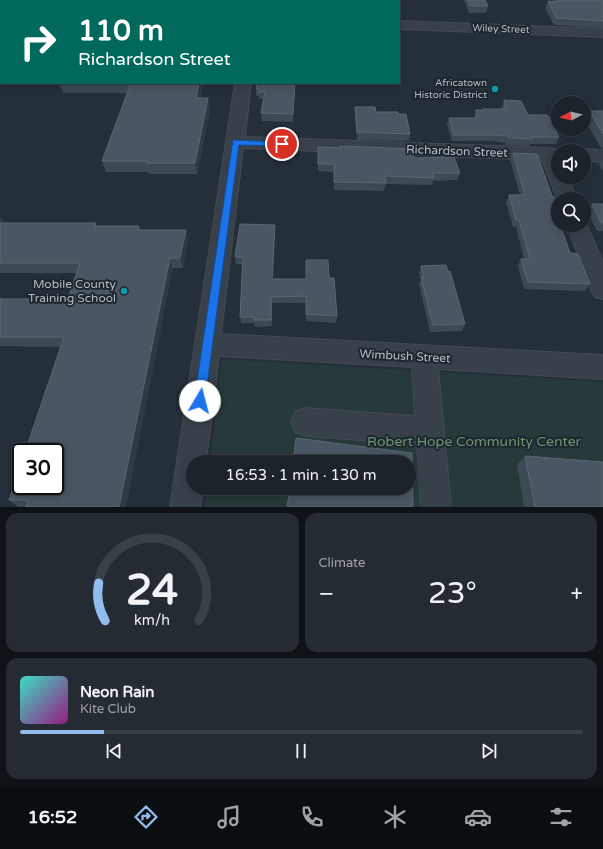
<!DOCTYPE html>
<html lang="en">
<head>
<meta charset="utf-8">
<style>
	:root { --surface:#1c232b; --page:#252b33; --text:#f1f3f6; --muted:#a0a4a9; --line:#3a4047; --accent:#91bced }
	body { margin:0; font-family:"Varela Round",sans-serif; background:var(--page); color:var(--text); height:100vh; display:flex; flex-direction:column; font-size:15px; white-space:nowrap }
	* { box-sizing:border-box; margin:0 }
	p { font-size:13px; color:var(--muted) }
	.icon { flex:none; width:22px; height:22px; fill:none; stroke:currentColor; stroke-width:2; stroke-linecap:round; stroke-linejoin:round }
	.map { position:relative; height:507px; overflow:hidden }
	.drawer { display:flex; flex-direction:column; gap:6px; padding:6px; background:#0f1318; flex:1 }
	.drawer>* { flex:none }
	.banner { position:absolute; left:0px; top:0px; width:400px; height:84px; box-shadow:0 2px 10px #0003,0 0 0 1px var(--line); background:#00695c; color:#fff; overflow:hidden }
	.needle { width:26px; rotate:263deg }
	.controls { position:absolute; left:551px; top:96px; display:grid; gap:8px }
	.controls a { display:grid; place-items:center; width:40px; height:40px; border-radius:50%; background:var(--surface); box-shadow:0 2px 10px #0003,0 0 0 1px var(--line); font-size:20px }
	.speed { position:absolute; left:12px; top:443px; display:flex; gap:8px; font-size:20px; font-weight:700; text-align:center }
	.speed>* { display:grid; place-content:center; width:52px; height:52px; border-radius:50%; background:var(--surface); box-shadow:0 2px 10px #0003,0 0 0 1px var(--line); line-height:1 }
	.speed .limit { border:2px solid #111; border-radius:6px; background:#fff; color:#111 }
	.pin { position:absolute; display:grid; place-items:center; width:34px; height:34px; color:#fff; margin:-17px; border:2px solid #fff; border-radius:50%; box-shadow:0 1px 4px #0007 }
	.me { position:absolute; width:44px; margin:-22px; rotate:8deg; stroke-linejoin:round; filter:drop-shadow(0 0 3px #0008) }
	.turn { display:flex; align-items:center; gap:14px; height:84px; padding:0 12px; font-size:18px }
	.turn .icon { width:52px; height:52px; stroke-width:2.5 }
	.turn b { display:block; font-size:28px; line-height:34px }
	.big { font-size:30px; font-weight:600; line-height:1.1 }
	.drawer .tile { flex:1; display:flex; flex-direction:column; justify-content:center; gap:6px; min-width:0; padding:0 14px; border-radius:12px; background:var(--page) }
	.drawer .dial { align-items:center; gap:0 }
	.dial svg { height:104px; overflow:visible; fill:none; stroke:var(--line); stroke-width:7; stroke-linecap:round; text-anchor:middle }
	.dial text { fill:var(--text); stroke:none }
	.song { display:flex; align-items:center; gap:12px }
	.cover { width:48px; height:48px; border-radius:6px; background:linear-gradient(135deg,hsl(170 70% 55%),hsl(310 70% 35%)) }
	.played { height:4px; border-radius:2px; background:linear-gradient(90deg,var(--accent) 15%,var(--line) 15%) }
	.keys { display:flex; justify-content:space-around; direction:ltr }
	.heat { display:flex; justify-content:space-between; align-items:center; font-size:22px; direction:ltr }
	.drawer .tiles { flex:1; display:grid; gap:6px; grid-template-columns:1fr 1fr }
	.tile:last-child { grid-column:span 2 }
	.trip { position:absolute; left:186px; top:455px; width:230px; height:40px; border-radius:20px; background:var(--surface); box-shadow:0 2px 10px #0003,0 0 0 1px var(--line); font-weight:600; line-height:40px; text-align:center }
	.dock { display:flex; height:64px; justify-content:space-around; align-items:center; background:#0b0e11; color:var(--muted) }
	.dock .icon { width:28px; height:28px }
	.dock .active { color:var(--accent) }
	.dock b { font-size:18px; color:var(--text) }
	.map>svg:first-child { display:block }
</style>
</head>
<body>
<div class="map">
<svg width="603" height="507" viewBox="0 0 603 507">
	<rect width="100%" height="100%" fill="#252f39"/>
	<!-- green -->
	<path fill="#27393a" d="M222,359L603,382V507H205L207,488H409V462H210Z"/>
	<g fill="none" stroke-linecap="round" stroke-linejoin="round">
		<defs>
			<path id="minor" d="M247,0H261V1H247Z
				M360,0H374V1H360Z
				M399,21L603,29V37L399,29Z
				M235,83H251L245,137L549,148L565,151H558V177H568L577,199H558V201L542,160L243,148L221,334L603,355V379L438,369L451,507H421L417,444L305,436L295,432L291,422L295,412L305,408L415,416L412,367L219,356L206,462H193V488H203L200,507H170Z
				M584,149L603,150V162L584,161V151H577Z
				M584,219L603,262V299L595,297L591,290L567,225H584Z"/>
		</defs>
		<!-- minor casing -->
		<use href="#minor" stroke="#424a52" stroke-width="2"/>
		<!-- minor -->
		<use href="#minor" fill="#38414a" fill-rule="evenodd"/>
	</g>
	<!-- wall -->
	<path fill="#3d4a54" d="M464,0H485L488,6L486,13H469Z
		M552,0H603V28L554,25L545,8L548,1L553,2Z
		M59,83H203L200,98H208L210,109L197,174H149L148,172H106L102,161L128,93H63Z
		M257,83H295L293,122L262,121L261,113L263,99H259V96H256V88Z
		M504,100L528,115L559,137L556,144H530L529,146L506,145V143L492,141H452L447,124L449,118H474L476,110H482L483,109H502V107Z
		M355,107L376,112L398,114L410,134L409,141L357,140L355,114Z
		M590,111H603V149L601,148L585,120Z
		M318,147L414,158L460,173L457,180L433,181L432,185L386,184L384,191L334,190V172L318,171Z
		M513,153L558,225H561V226L570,253L590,284L585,291L524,289L518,266L521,259H524L516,227H513L506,202L509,195H520L510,160Z
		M603,159V171L599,165Z
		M592,204H603V231H597L587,211Z
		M0,217L4,223L98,226H139L140,230L188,240L183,268H173L26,507H18L9,500L61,347L0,346V299H68L77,273H0Z
		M275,232L273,279H306L329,278L337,316L336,323L306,321V303H272V326L255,327L254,323H241L240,317L242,264H236L235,257Z
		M421,266L465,324L462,331L430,332L419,284L421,279L419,273Z
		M525,456L603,507H524L517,465Z"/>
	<!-- shaded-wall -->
	<path fill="#2e3a44" d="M199,83H203L198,109L196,98Z
		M208,98L210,109L197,174L195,163Z
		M1,217L7,228L0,226V219Z
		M275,225V232L272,286V279Z
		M186,230L188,240L183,268L180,258Z
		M170,258L173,268L126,507H119Z"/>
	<!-- building -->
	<path fill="#4a5661" stroke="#5a6670" d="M136,0H200L199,1H136Z
		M311,0H326V1H311Z
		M468,0H485L488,6H470Z
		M558,0H603V21L556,18L548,1L559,2Z
		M131,83H199L196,98H208L195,163H146L147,161H102Z
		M257,83H295L293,114L261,113L265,92H258L259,89L256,88Z
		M504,100L521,101L528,115H547L549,117L559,137H532V139L509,138L508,136L495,135H454L449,118H477L476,110H483V109H506Z
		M355,107H375L376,112H398V114H406L410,134L357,132Z
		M590,111H603V134Z
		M340,146L413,149L414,158L454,157L460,173H432L434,178L385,176L386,183L334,182V164H318V147L341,148Z
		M513,153L537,154L552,196L554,197L558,208V225H560L570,253L578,254L590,284L528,282L521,259H530L519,220H516L509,195H525Z
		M592,204H603V223H601Z
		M0,223H96L95,226H139L138,230H186L180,258H170L119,507H26L28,500H9L21,464V486H55V452H25L64,337H0V299H68L80,263H0Z
		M240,224L275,225L272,279H306V260H328L329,278H334L337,316L306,314V296L271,297V320H254V317H240L243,257H235Z
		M446,265L448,272L450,271L465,324L433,325L421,277L424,276L421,266Z
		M296,438L412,453L413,507H287L290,488H409V462H293Z
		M525,456L603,462V507H535Z"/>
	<!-- route -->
	<path fill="#1a73e8" stroke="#114b97" d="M233,140L282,142L286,144L282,146L239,145L205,401L204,405L200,407L196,405L194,401Z"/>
	<!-- markers -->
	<g fill="#0f9aa8" stroke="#1e262e" stroke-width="1.5">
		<circle cx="495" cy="89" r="4"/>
		<circle cx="124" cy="291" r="4"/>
	</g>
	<g text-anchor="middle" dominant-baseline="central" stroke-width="4" stroke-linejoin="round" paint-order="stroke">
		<!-- far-street labels -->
		<g font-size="10" fill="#b4bcc5" stroke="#1e262e">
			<text transform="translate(501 29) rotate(2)">Wiley Street</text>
		</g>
		<!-- far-poi labels -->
		<g font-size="10" fill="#b4bcc5" stroke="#1e262e" text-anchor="end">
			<text x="487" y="83">Africatown<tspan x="487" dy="12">Historic District</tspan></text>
		</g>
		<!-- street labels -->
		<g font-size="12" fill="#b4bcc5" stroke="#1e262e">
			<text transform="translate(457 151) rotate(2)">Richardson Street</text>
			<text transform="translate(405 356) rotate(3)">Wimbush Street</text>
		</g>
		<!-- poi labels -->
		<g font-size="12" fill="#b4bcc5" stroke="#1e262e" text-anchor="end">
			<text x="116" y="284">Mobile County<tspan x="116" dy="14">Training School</tspan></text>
		</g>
		<!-- near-park labels -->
		<g font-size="14" fill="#6d9473" stroke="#1e262e">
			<text x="474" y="441">Robert Hope Community Center</text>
		</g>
	</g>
</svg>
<div class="controls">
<a><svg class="needle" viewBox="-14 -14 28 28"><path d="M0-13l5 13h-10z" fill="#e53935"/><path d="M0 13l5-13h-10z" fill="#a0a4a9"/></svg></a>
<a><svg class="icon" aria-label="sound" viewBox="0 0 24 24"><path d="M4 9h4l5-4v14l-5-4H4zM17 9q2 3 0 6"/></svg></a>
<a><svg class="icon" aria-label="search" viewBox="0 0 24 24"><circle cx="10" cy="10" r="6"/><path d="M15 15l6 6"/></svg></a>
</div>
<div class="speed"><div class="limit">30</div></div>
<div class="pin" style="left:282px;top:144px;background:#d93025"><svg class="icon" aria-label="arrive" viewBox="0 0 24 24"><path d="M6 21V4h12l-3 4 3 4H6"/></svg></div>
<svg class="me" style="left:200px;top:401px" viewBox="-20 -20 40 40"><circle r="19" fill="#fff"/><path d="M0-13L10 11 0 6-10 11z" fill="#1a73e8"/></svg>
<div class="trip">16:53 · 1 min · 130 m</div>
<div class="banner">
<div class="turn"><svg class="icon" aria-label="right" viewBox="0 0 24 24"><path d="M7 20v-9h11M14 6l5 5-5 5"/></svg><div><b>110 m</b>Richardson Street</div></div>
</div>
</div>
<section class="drawer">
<div class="tiles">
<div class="tile dial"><svg viewBox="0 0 100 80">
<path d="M14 69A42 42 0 1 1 86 69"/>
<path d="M14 69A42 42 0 0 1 9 40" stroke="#91bced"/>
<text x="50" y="56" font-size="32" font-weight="700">24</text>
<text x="50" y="72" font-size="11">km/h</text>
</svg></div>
<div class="tile"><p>Climate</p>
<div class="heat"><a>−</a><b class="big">23°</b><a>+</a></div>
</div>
<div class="tile">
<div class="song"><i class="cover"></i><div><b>Neon Rain</b><p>Kite Club</p></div></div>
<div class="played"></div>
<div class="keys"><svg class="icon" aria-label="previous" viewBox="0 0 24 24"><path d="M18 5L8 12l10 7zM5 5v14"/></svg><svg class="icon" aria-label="pause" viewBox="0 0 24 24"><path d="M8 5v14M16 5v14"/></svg><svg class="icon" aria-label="next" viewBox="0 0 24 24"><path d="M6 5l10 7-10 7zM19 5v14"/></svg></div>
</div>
</div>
</section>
<nav class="dock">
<b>16:52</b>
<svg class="icon active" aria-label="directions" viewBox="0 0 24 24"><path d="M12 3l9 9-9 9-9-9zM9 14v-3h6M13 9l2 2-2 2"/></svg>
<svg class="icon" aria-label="music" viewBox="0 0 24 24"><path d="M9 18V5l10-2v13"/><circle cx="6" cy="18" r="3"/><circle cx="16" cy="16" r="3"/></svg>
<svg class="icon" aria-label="phone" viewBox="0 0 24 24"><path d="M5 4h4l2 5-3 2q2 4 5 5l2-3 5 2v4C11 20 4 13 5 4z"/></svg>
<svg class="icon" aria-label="climate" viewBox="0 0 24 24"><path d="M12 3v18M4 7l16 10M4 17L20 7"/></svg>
<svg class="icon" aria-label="car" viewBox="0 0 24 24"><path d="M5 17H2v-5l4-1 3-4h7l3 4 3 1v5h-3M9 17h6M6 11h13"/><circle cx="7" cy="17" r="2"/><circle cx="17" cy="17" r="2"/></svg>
<svg class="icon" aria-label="filters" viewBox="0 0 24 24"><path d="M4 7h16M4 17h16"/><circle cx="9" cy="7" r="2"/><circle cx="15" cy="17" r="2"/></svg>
</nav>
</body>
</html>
